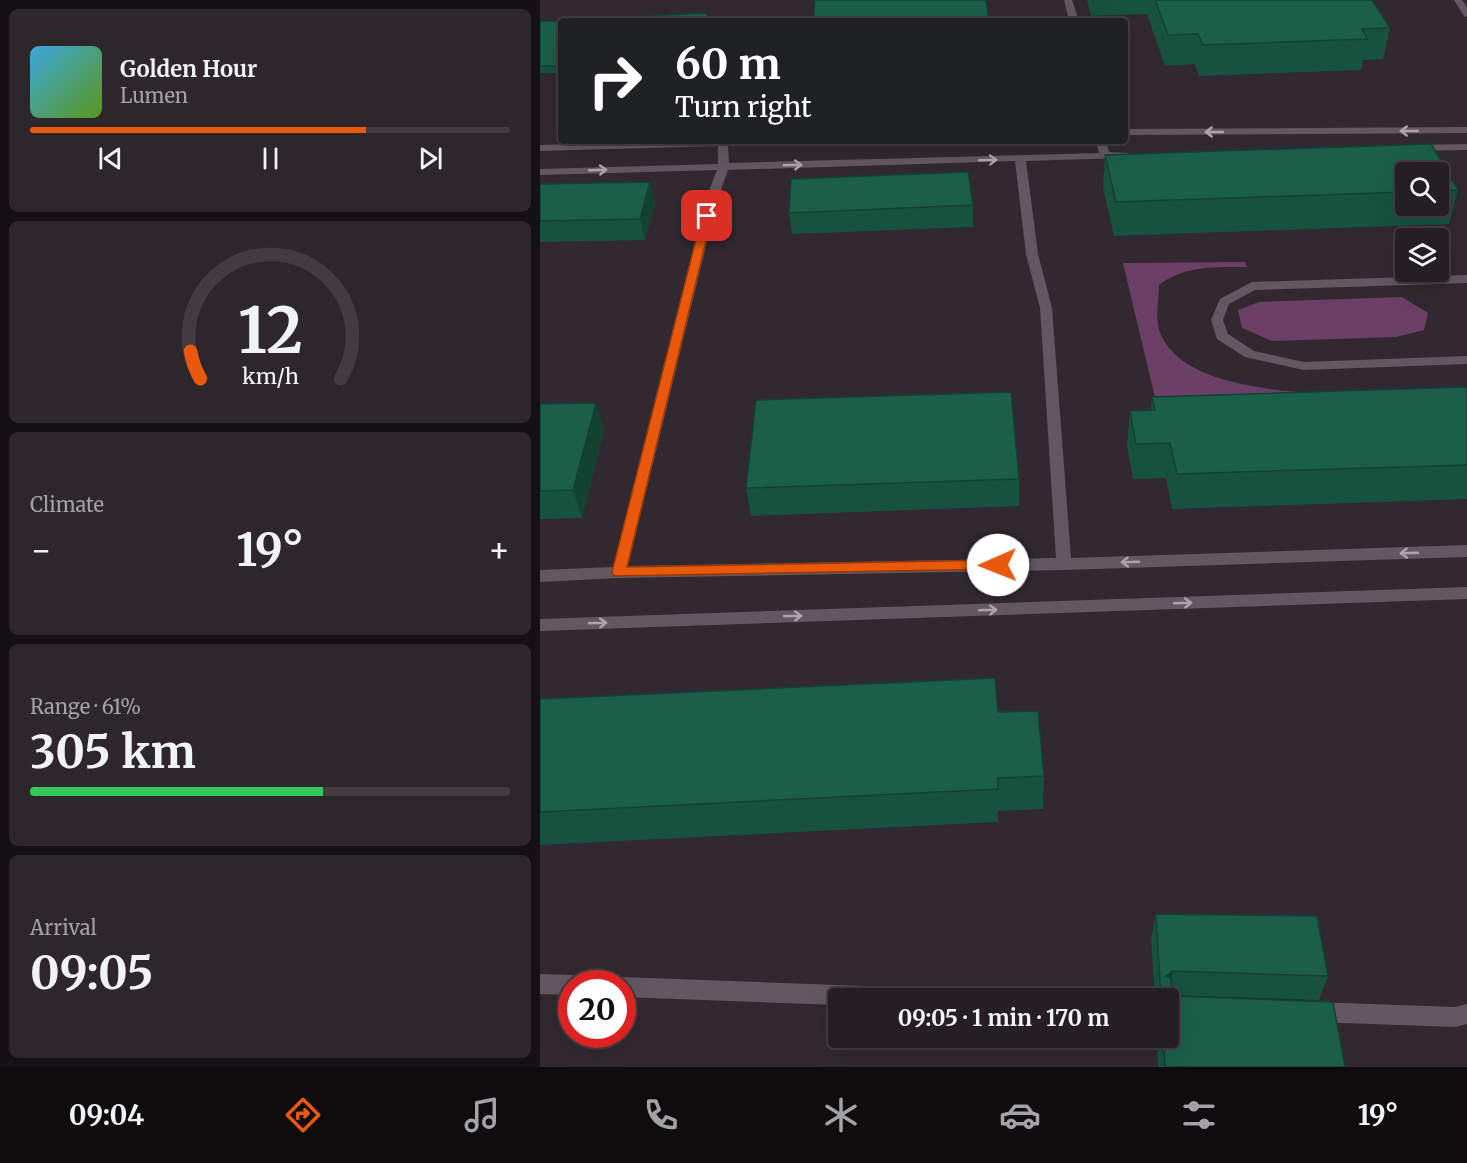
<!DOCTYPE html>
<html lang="en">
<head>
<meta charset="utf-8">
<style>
	:root { --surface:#251e24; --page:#2d272c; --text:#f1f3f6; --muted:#a3a2a6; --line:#423c41; --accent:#ea580c }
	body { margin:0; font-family:Merriweather,serif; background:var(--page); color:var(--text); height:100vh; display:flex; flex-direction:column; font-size:22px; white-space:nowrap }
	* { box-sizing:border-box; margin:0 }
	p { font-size:20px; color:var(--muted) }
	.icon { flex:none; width:33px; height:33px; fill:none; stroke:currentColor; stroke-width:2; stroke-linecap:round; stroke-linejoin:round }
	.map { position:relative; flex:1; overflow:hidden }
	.sheet { display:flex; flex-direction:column; gap:9px; padding:9px; background:#141014; width:540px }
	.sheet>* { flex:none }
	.banner { position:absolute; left:18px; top:18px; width:570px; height:126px; border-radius:6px; box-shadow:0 6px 24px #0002,0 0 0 2px var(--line); background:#202124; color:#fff; overflow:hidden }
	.tools { position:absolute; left:855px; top:162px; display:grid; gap:12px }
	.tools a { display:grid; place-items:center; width:54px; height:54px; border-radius:6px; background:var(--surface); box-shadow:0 6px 24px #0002,0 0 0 2px var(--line); font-size:30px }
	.speed { position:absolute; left:18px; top:970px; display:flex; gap:12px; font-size:30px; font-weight:700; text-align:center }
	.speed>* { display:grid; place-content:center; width:78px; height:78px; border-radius:50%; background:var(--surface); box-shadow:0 6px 24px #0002,0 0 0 2px var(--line); line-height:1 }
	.speed .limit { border:9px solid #d22; background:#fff; color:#111 }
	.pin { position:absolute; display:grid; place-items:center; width:51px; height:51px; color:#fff; margin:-26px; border-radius:12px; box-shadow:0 3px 9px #0006 }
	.me { position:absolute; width:66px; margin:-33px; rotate:269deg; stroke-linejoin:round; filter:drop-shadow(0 0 4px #0008) }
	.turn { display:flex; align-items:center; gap:21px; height:126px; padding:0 18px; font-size:27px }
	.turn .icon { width:78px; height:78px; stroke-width:2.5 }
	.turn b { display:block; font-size:42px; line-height:51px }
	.big { font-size:45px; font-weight:700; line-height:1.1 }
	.sheet .tile { flex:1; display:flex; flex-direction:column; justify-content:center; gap:9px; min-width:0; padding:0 21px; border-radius:9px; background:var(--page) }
	.sheet .dial { align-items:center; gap:0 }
	.dial svg { height:156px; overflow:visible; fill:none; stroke:var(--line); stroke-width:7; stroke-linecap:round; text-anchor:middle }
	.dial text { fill:var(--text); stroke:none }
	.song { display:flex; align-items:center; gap:18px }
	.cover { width:72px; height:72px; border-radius:9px; background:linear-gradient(135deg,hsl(200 70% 55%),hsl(90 70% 35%)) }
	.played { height:6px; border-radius:3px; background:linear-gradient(90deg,var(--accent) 70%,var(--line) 70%) }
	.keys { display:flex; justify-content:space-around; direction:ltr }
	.heat { display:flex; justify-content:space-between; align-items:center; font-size:33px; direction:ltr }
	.charge { height:9px; border-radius:4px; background:linear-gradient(90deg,#34c759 61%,var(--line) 0) }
	.trip { position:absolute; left:288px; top:988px; width:351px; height:60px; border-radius:6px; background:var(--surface); box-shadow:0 6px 24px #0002,0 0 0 2px var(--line); font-weight:700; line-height:60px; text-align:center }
	.dock { display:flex; height:96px; justify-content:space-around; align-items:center; background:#0f0c0e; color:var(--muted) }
	.dock .icon { width:42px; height:42px }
	.dock .selected { color:var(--accent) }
	.dock b { font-size:27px; color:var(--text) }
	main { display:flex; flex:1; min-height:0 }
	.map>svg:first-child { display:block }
</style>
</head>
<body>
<main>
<section class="sheet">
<div class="tile">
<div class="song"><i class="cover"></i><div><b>Golden Hour</b><p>Lumen</p></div></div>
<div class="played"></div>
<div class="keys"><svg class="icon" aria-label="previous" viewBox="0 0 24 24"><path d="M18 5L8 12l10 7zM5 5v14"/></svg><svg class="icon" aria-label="pause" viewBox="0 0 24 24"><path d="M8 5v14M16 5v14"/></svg><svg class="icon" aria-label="next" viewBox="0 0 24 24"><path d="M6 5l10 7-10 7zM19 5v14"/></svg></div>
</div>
<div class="tile dial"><svg viewBox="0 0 100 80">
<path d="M14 69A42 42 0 1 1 86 69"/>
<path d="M14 69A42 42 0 0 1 9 55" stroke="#ea580c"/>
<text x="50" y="56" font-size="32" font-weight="700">12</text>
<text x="50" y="72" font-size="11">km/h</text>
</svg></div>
<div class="tile"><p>Climate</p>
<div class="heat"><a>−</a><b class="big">19°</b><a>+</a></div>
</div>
<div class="tile"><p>Range · 61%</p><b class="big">305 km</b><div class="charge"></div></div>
<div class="tile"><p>Arrival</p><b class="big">09:05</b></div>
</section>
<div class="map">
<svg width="927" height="1067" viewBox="0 0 927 1067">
	<rect width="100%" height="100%" fill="#312830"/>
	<!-- green -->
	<path fill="#6c3f67" d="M705,262L707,267C677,267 645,265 619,285C619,301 614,320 621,335C641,380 716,388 758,392L765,406L618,410L583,263Z
		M862,297L888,313L884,330L856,337L732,341L702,328L698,310L719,302Z"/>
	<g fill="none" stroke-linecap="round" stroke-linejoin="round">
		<!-- lane -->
		<path fill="#635861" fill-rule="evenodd" d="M524,0H532L539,21H529Z
			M914,0H922L927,7V17L924,16Z
			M927,127V133L585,135V129Z
			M141,141H263L258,144L188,146L189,163L559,153L556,141H566L569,152L589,153L590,155L585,158L486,161L498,254L512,308L531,558L927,545V557L524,570L79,578L0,582V570L73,567L165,201L177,170L0,175V169L178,164V146L0,151V145ZM475,161L486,254L500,308L516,558L88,566L177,201L188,170Z
			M927,144V150L873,151L868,148L873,145Z
			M927,275V283L715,290L689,304L683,320L688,334L714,351L764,362L927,356V364L764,370L705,357L677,339L671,320L680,299L712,282Z
			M927,587V599L0,631V619Z"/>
		<!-- street -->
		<path fill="#635861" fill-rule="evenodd" d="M0,974L32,975L39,978L42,984H32V995L0,994Z
			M82,977L408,989L415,992L418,999H298V1005L82,997V984H73L75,980Z
			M775,1002L915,1007L927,1004V1024L915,1027L775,1022L768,1019L765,1012L768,1005Z"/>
	</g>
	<!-- wall -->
	<path fill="#17523f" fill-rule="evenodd" d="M547,0H832L850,28L843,59L823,60L821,70L659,76L655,64L625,66L607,14L551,16Z
		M0,21H21V73H0Z
		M891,144L918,190L909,224L574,236L563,188L565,155ZM866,172H898V206H866Z
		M110,182L115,203L105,240L0,242V184Z
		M433,205V227L252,234L249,213Z
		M927,387V499L632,509L626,478L593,479L587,446L590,411H611L612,397Z
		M56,403L64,430L42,518L0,519V404Z
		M479,479V506L211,516L206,488Z
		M0,699L458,712L504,776L503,809L458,811V822L0,845Z
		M616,914L788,976L779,1000L632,995L805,1067H618L617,1038H628V999H615L611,939Z"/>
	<!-- shaded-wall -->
	<path fill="#134233" d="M110,182L115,203L105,240L100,219Z
		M56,403L64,430L42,518L33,490Z
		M633,971L628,995L626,976Z"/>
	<!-- building -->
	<path fill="#1b5f49" stroke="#134233" stroke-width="1.5" d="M275,0H446L449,21H273Z
		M615,0H832L850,28L822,29L828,39L663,45L658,34L628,35Z
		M165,13L173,21H93L108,16Z
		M0,21H37H21V66H0Z
		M891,144L918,190L898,191V172H866V192L576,202L565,155Z
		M428,172L433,205L249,213L251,179Z
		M110,182L100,219L0,221V184Z
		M927,387V465L637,474L630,443L596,444L590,411L615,410L612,397Z
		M471,392L479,479L206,488L216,400Z
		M56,403L33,490L0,491V404Z
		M455,678L458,712L498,711L504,776L458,778V789L0,812V699Z
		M616,914L777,916L788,976L633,971L626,976L631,978V994L633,996L793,1002L805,1067H625L623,1038H628V999H621Z"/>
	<!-- one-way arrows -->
	<defs><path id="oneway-shaft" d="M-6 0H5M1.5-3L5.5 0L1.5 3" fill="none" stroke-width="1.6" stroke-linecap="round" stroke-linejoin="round" transform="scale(1.5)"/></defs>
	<g stroke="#ada4ab">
		<use href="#oneway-shaft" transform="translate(869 131) rotate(180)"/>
		<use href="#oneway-shaft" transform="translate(674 132) rotate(180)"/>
		<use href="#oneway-shaft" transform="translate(448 160) rotate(-2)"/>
		<use href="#oneway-shaft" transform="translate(253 165) rotate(-2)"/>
		<use href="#oneway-shaft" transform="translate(58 170) rotate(-2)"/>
		<use href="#oneway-shaft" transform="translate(869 553) rotate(178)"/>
		<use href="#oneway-shaft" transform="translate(590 562) rotate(178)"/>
		<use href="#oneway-shaft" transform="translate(643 603) rotate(-2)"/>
		<use href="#oneway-shaft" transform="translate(448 610) rotate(-2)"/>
		<use href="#oneway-shaft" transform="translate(253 616) rotate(-2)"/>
		<use href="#oneway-shaft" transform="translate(58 623) rotate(-2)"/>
	</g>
	<!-- route -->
	<path fill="#ea580c" stroke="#983908" stroke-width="1.5" d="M167,213L172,216L87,567L458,560L465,565L463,569L74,576L72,572L162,216Z"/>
</svg>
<div class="tools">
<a><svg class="icon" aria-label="search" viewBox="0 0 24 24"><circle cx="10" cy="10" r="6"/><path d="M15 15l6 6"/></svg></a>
<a><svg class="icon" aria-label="layers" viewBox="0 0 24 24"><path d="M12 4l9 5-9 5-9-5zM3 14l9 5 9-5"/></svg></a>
</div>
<div class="speed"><div class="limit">20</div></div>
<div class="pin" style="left:167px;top:216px;background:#d93025"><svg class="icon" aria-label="arrive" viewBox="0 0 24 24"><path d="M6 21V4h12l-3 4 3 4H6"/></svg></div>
<svg class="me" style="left:458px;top:565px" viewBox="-20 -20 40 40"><circle r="19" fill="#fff"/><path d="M0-13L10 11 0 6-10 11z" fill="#ea580c"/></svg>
<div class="trip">09:05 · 1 min · 170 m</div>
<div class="banner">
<div class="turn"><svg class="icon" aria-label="right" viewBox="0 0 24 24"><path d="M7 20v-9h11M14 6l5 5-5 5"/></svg><div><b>60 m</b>Turn right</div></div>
</div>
</div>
</main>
<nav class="dock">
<b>09:04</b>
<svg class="icon selected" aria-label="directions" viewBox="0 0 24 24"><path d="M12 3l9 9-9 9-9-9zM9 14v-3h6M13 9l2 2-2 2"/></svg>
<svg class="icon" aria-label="music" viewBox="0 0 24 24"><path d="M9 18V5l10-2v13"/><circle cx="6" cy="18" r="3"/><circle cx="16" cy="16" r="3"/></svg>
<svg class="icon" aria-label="phone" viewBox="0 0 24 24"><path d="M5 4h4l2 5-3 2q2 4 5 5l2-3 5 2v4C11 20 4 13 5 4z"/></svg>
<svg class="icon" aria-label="climate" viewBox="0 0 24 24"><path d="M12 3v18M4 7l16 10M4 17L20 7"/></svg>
<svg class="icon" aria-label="car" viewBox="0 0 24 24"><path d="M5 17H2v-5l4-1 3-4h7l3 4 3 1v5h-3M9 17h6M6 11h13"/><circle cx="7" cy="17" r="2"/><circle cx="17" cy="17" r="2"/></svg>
<svg class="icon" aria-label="filters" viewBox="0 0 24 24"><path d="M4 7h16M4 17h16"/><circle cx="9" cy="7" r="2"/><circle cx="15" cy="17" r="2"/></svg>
<b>19°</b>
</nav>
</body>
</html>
